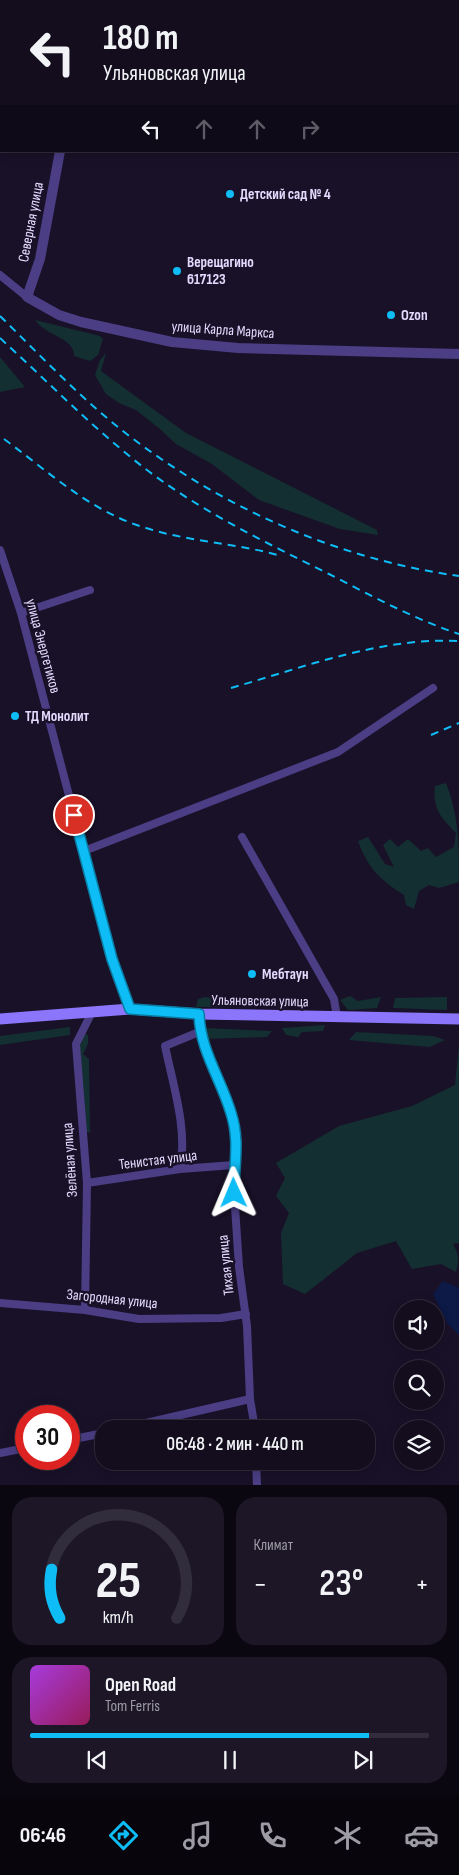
<!DOCTYPE html>
<html lang="ru">
<head>
<meta charset="utf-8">
<style>
	:root { --surface:#130d1e; --page:#1c1627; --text:#f1f3f6; --muted:#9d9ca4; --line:#322d3c; --accent:#0ebdf6 }
	body { margin:0; font-family:"Sofia Sans Condensed",sans-serif; background:var(--page); color:var(--text); height:100vh; display:flex; flex-direction:column; font-size:19px; white-space:nowrap }
	* { box-sizing:border-box; margin:0 }
	p { font-size:16px; color:var(--muted) }
	.icon { flex:none; width:28px; height:28px; fill:none; stroke:currentColor; stroke-width:2; stroke-linecap:round; stroke-linejoin:round }
	.map { position:relative; height:1485px; overflow:hidden }
	.details { display:flex; flex-direction:column; gap:12px; padding:12px; background:#0a0710; flex:1 }
	.details>* { flex:none }
	.guide { position:absolute; left:0px; top:0px; width:460px; height:152px; box-shadow:0 2px 12px #0003,0 0 0 1px var(--line); background:#130d1e; color:var(--text); overflow:hidden }
	.buttons { position:absolute; left:394px; top:1300px; display:grid; gap:10px }
	.buttons a { display:grid; place-items:center; width:50px; height:50px; border-radius:50%; background:var(--surface); box-shadow:0 2px 12px #0003,0 0 0 1px var(--line); font-size:25px }
	.speed { position:absolute; left:15px; top:1405px; display:flex; gap:10px; font-size:25px; font-weight:700; text-align:center }
	.speed>* { display:grid; place-content:center; width:65px; height:65px; border-radius:50%; background:var(--surface); box-shadow:0 2px 12px #0003,0 0 0 1px var(--line); line-height:1 }
	.speed .limit { border:8px solid #d22; background:#fff; color:#111 }
	.pin { position:absolute; display:grid; place-items:center; width:42px; height:42px; color:#fff; margin:-21px; border:2px solid #fff; border-radius:50%; box-shadow:0 1px 5px #0007 }
	.me { position:absolute; width:55px; margin:-28px; rotate:359deg; stroke-linejoin:round; filter:drop-shadow(0 0 4px #0008) }
	.turn { display:flex; align-items:center; gap:18px; height:105px; padding:0 20px; font-size:22px }
	.turn .icon { width:65px; height:65px; stroke-width:2.5 }
	.turn b { display:block; font-size:35px; line-height:42px }
	.lanes { display:flex; align-items:center; height:48px; padding:0 20px; background:#0003; justify-content:center; gap:25px; direction:ltr }
	.lanes .off { opacity:.35 }
	.big { font-size:38px; font-weight:600; line-height:1.1 }
	.details .tile { flex:1; display:flex; flex-direction:column; justify-content:center; gap:8px; min-width:0; padding:0 18px; border-radius:20px; background:var(--page) }
	.details .dial { align-items:center; gap:0 }
	.dial svg { height:130px; overflow:visible; fill:none; stroke:var(--line); stroke-width:7; stroke-linecap:round; text-anchor:middle }
	.dial text { fill:var(--text); stroke:none }
	.song { display:flex; align-items:center; gap:15px }
	.cover { width:60px; height:60px; border-radius:8px; background:linear-gradient(135deg,hsl(280 70% 55%),hsl(330 70% 35%)) }
	.played { height:5px; border-radius:2px; background:linear-gradient(90deg,var(--accent) 85%,var(--line) 85%) }
	.keys { display:flex; justify-content:space-around; direction:ltr }
	.heat { display:flex; justify-content:space-between; align-items:center; font-size:28px; direction:ltr }
	.details .tiles { flex:1; display:grid; gap:12px; grid-template-columns:1fr 1fr }
	.tile:last-child { grid-column:span 2 }
	.trip { position:absolute; left:95px; top:1420px; width:280px; height:50px; border-radius:20px; background:var(--surface); box-shadow:0 2px 12px #0003,0 0 0 1px var(--line); font-weight:600; line-height:50px; text-align:center }
	.menu { display:flex; height:80px; justify-content:space-around; align-items:center; background:#08050c; color:var(--muted) }
	.menu .icon { width:35px; height:35px }
	.menu .on { color:var(--accent) }
	.menu b { font-size:22px; color:var(--text) }
	.map>svg:first-child { display:block }
</style>
</head>
<body>
<div class="map">
<svg width="459" height="1485" viewBox="0 0 459 1485">
	<rect width="100%" height="100%" fill="#191128"/>
	<!-- green -->
	<path fill="#142f32" d="M243,0H459V134V1Z
		M35,320L100,336L103,339L98,355L90,361L74,356C75,338 46,336 35,320Z
		M106,353L101,371L186,433L377,530L378,535L340,529L259,500L212,464L176,444L160,429L136,410L119,403L106,394L95,375L100,360Z
		M0,357L25,387L0,392Z
		M446,783C459,816 459,845 459,882L439,888L429,885L419,891L414,909L406,905L404,895C379,879 368,868 358,841L368,837L385,864L394,867L383,845L390,839L398,847L408,839L421,851L428,848L436,857L454,847L456,833C441,818 432,808 435,786Z
		M350,996L358,1001L381,997L377,1008L348,1010L340,1000Z
		M205,997C229,1000 254,1005 279,1004C289,1004 294,998 305,1001L304,1008L196,1007L198,999Z
		M447,997V1010L393,1008L395,998Z
		M325,1025L323,1031L302,1032L298,1037L286,1035L282,1028Z
		M70,1027V1035L0,1045V1036Z
		M205,1028L272,1031L267,1037L205,1039Z
		M356,1032L433,1036L445,1040L430,1047L349,1040Z
		M84,1033L88,1035V1044L83,1054L89,1059L90,1133L85,1131L79,1049Z
		M459,1045V1243L453,1244C459,1255 459,1260 456,1272L441,1264L412,1269L396,1241L357,1253L305,1294L283,1284L281,1233L289,1213L276,1196L285,1178L276,1163L339,1126L412,1106L455,1085Z"/>
	<!-- water -->
	<path fill="#0d1946" d="M443,1281L459,1288V1335L447,1323L433,1294Z"/>
	<g fill="none" stroke-linecap="round" stroke-linejoin="round">
		<!-- minor -->
		<path stroke="#4b3e85" stroke-width="8" d="M81,1V0
			M0,275L27,297
			M0,550L21,613L112,959L130,1009
			M21,613L90,590
			M242,837L334,999L337,1017
			M84,851L338,752L433,688
			M199,1014L202,1042L231,1112L238,1143L234,1165L235,1207L239,1267L247,1326L250,1399L255,1429
			M180,1169C188,1130 173,1085 165,1046L199,1032
			M87,1183L180,1169L234,1165
			M0,1303L85,1310L139,1319L221,1318L246,1314
			M85,1310L87,1183L76,1044L92,1012
			M120,1429L250,1399
			M69,1440L104,1433
			M0,1453L26,1448
			M256,1461L257,1485"/>
		<!-- tertiary -->
		<path stroke="#4b3e85" stroke-width="10" d="M229,1V0
			M60,151L40,259L27,297L59,315L81,322L172,342L238,348L459,354"/>
		<!-- secondary -->
		<path stroke="#8b75fa" stroke-width="11" d="M0,1019L130,1009L199,1014L459,1019"/>
		<!-- rail -->
		<path stroke="#0ebdf6" stroke-width="2" stroke-dasharray="8 6" stroke-linecap="butt" d="M0,316C45,360 89,407 140,444C234,513 344,560 459,576
			M0,338C47,381 92,427 143,467C200,511 265,542 329,574C372,596 414,619 459,634
			M4,439C49,472 91,512 146,528C190,542 237,543 281,556
			M231,688C305,667 381,637 459,641
			M431,735L459,723"/>
	</g>
	<g fill="none" stroke-linecap="round" stroke-linejoin="round">
		<defs>
			<path id="route" d="M74,815L112,959L130,1009L199,1014C200,1050 221,1079 231,1113C240,1141 234,1164 234,1193"/>
		</defs>
		<!-- route casing -->
		<use href="#route" stroke="#097ba0" stroke-width="12"/>
		<!-- route -->
		<use href="#route" stroke="#0ebdf6" stroke-width="9"/>
	</g>
	<!-- markers -->
	<g fill="#0ebdf6" stroke="#191128" stroke-width="2">
		<circle cx="230" cy="194" r="5"/>
		<circle cx="177" cy="271" r="5"/>
		<circle cx="391" cy="315" r="5"/>
		<circle cx="15" cy="716" r="5"/>
		<circle cx="252" cy="974" r="5"/>
	</g>
	<g text-anchor="middle" dominant-baseline="central" stroke-width="5" stroke-linejoin="round" paint-order="stroke">
		<!-- poi labels -->
		<g font-size="15" font-weight="bold" fill="#e3dafe" stroke="#191128" text-anchor="start">
			<text x="240" y="194">Детский сад № 4</text>
			<text x="187" y="262">Верещагино<tspan x="187" dy="17">617123</tspan></text>
			<text x="401" y="315">Ozon</text>
			<text x="25" y="716">ТД Монолит</text>
			<text x="262" y="974">Мебтаун</text>
		</g>
		<!-- street labels -->
		<g font-size="15" fill="#e3dafe" stroke="#191128">
			<text transform="translate(31 222) rotate(-79)">Северная улица</text>
			<text transform="translate(223 330) rotate(4)">улица Карла Маркса</text>
			<text transform="translate(43 646) rotate(75)">улица Энергетиков</text>
			<text transform="translate(260 1001) rotate(1)">Ульяновская улица</text>
			<text transform="translate(70 1160) rotate(-94)">Зелёная улица</text>
			<text transform="translate(158 1160) rotate(-7)">Тенистая улица</text>
			<text transform="translate(226 1265) rotate(-96)">Тихая улица</text>
			<text transform="translate(112 1299) rotate(6)">Загородная улица</text>
		</g>
	</g>
</svg>
<div class="buttons">
<a><svg class="icon" aria-label="sound" viewBox="0 0 24 24"><path d="M4 9h4l5-4v14l-5-4H4zM17 9q2 3 0 6"/></svg></a>
<a><svg class="icon" aria-label="search" viewBox="0 0 24 24"><circle cx="10" cy="10" r="6"/><path d="M15 15l6 6"/></svg></a>
<a><svg class="icon" aria-label="layers" viewBox="0 0 24 24"><path d="M12 4l9 5-9 5-9-5zM3 14l9 5 9-5"/></svg></a>
</div>
<div class="speed"><div class="limit">30</div></div>
<div class="pin" style="left:74px;top:815px;background:#d93025"><svg class="icon" aria-label="arrive" viewBox="0 0 24 24"><path d="M6 21V4h12l-3 4 3 4H6"/></svg></div>
<svg class="me" style="left:234px;top:1193px" viewBox="-20 -20 40 40"><path d="M0-17L14 15 0 8-14 15z" fill="#0ebdf6" stroke="#fff" stroke-width="4"/></svg>
<div class="trip">06:48 · 2 мин · 440 m</div>
<div class="guide">
<div class="turn"><svg class="icon" aria-label="left" viewBox="0 0 24 24"><path d="M17 20v-9H6M10 6l-5 5 5 5"/></svg><div><b>180 m</b>Ульяновская улица</div></div>
<div class="lanes"><svg class="icon" aria-label="left" viewBox="0 0 24 24"><path d="M17 20v-9H6M10 6l-5 5 5 5"/></svg><svg class="icon off" aria-label="ahead" viewBox="0 0 24 24"><path d="M12 20V5M6 11l6-6 6 6"/></svg><svg class="icon off" aria-label="ahead" viewBox="0 0 24 24"><path d="M12 20V5M6 11l6-6 6 6"/></svg><svg class="icon off" aria-label="right" viewBox="0 0 24 24"><path d="M7 20v-9h11M14 6l5 5-5 5"/></svg></div>
</div>
</div>
<section class="details">
<div class="tiles">
<div class="tile dial"><svg viewBox="0 0 100 80">
<path d="M14 69A42 42 0 1 1 86 69"/>
<path d="M14 69A42 42 0 0 1 9 39" stroke="#0ebdf6"/>
<text x="50" y="56" font-size="32" font-weight="700">25</text>
<text x="50" y="72" font-size="11">km/h</text>
</svg></div>
<div class="tile"><p>Климат</p>
<div class="heat"><a>−</a><b class="big">23°</b><a>+</a></div>
</div>
<div class="tile">
<div class="song"><i class="cover"></i><div><b>Open Road</b><p>Tom Ferris</p></div></div>
<div class="played"></div>
<div class="keys"><svg class="icon" aria-label="previous" viewBox="0 0 24 24"><path d="M18 5L8 12l10 7zM5 5v14"/></svg><svg class="icon" aria-label="pause" viewBox="0 0 24 24"><path d="M8 5v14M16 5v14"/></svg><svg class="icon" aria-label="next" viewBox="0 0 24 24"><path d="M6 5l10 7-10 7zM19 5v14"/></svg></div>
</div>
</div>
</section>
<nav class="menu">
<b>06:46</b>
<svg class="icon on" aria-label="directions" viewBox="0 0 24 24"><path d="M12 3l9 9-9 9-9-9zM9 14v-3h6M13 9l2 2-2 2"/></svg>
<svg class="icon" aria-label="music" viewBox="0 0 24 24"><path d="M9 18V5l10-2v13"/><circle cx="6" cy="18" r="3"/><circle cx="16" cy="16" r="3"/></svg>
<svg class="icon" aria-label="phone" viewBox="0 0 24 24"><path d="M5 4h4l2 5-3 2q2 4 5 5l2-3 5 2v4C11 20 4 13 5 4z"/></svg>
<svg class="icon" aria-label="climate" viewBox="0 0 24 24"><path d="M12 3v18M4 7l16 10M4 17L20 7"/></svg>
<svg class="icon" aria-label="car" viewBox="0 0 24 24"><path d="M5 17H2v-5l4-1 3-4h7l3 4 3 1v5h-3M9 17h6M6 11h13"/><circle cx="7" cy="17" r="2"/><circle cx="17" cy="17" r="2"/></svg>
</nav>
</body>
</html>
